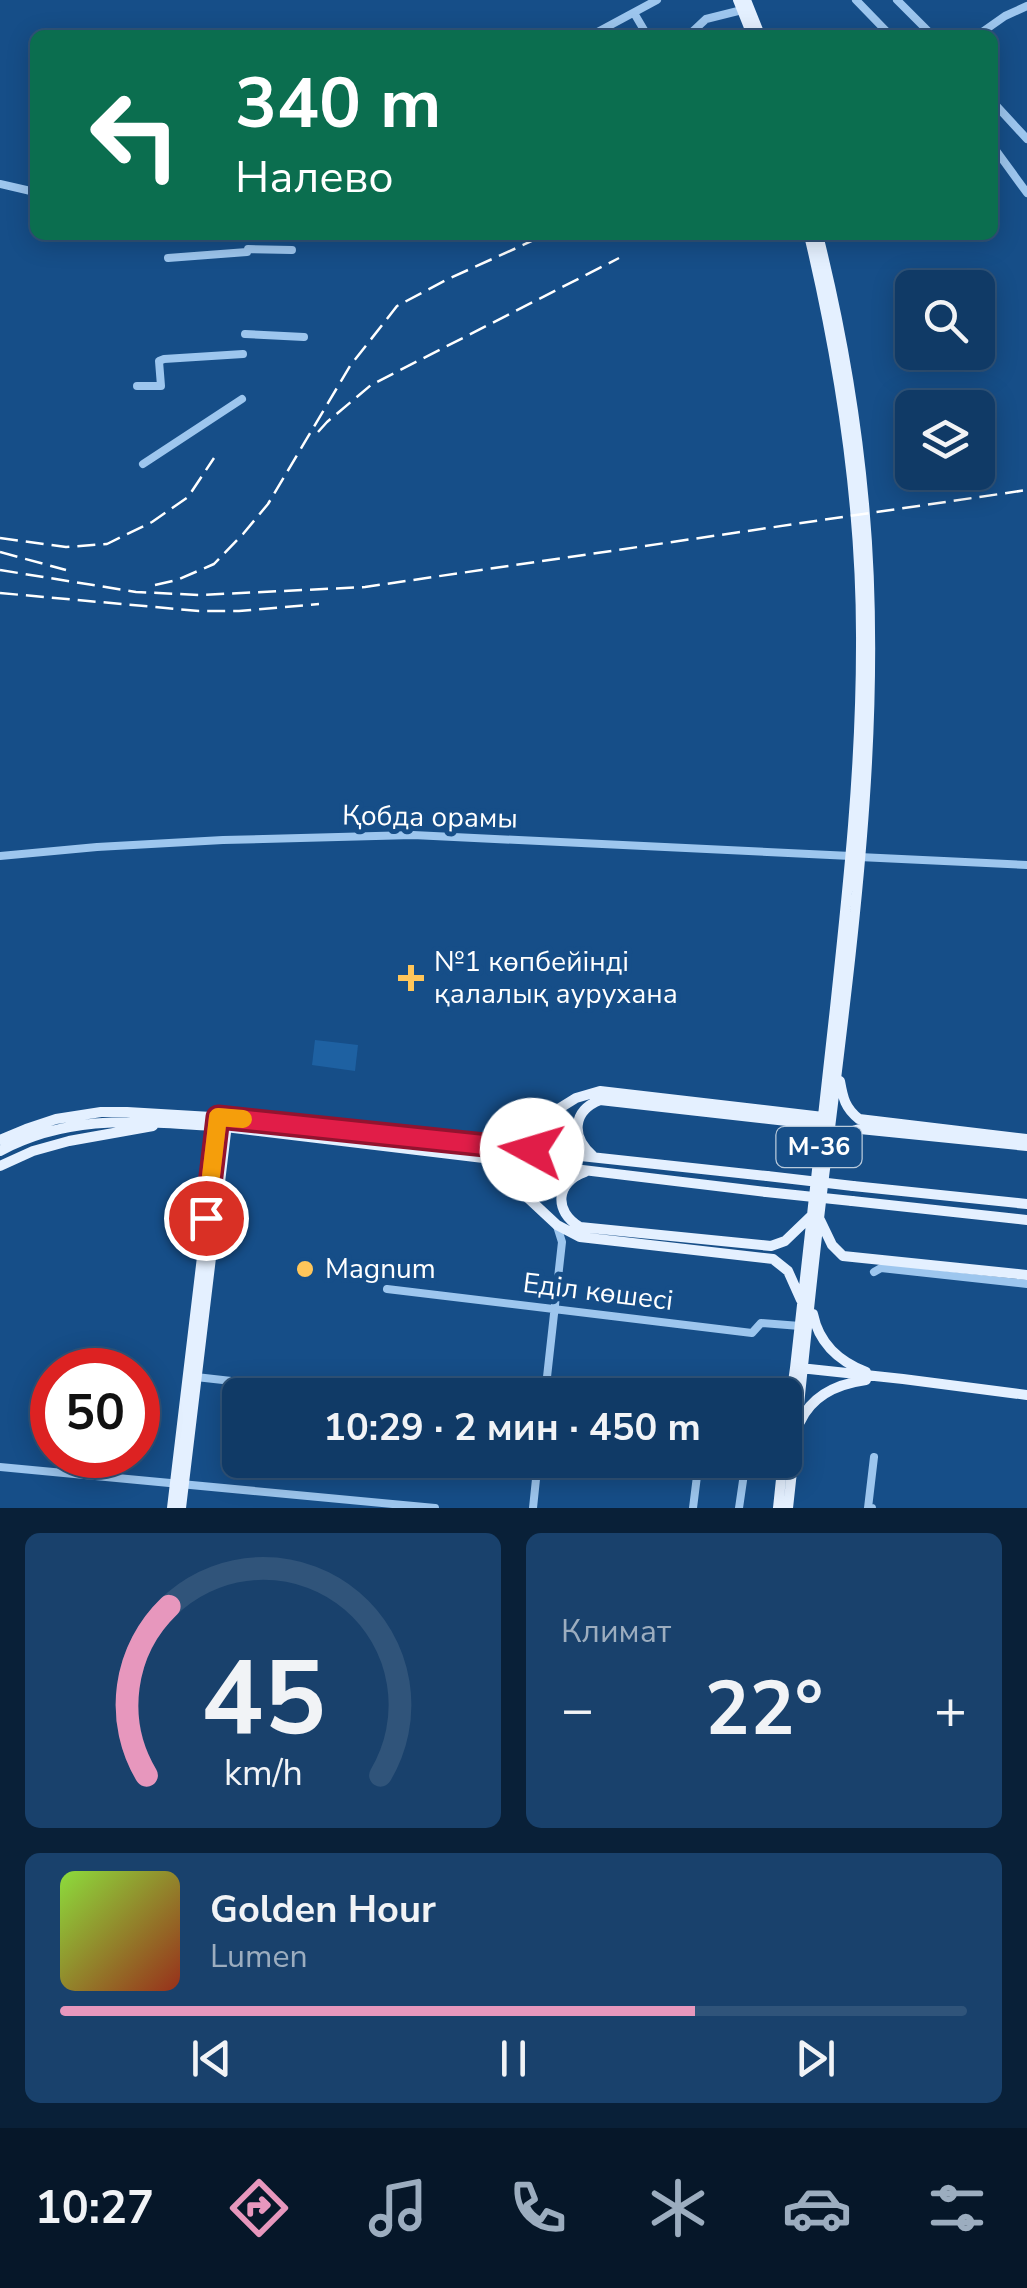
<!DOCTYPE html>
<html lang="ru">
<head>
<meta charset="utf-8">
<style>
	:root { --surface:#103a66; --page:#19416c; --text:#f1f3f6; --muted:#9cadbf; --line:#30547a; --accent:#e797bd }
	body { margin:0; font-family:"Nunito Sans",sans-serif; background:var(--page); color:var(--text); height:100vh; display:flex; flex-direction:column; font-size:38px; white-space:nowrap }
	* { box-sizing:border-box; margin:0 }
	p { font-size:32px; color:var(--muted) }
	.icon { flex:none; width:55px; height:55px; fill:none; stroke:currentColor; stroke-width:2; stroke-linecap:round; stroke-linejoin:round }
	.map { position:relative; height:1508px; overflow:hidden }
	.sheet { display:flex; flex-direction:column; gap:25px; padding:25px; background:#092038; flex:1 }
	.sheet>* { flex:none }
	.top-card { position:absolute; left:30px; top:30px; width:968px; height:210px; border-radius:15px; box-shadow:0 5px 25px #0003,0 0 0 2px var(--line); background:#0b6e4f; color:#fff; overflow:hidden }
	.fabs { position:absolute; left:895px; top:270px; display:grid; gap:20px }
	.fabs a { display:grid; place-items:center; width:100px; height:100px; border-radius:15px; background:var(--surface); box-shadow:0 5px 25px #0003,0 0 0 2px var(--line); font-size:50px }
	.speed { position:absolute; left:30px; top:1348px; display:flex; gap:20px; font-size:50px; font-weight:700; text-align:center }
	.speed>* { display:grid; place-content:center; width:130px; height:130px; border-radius:50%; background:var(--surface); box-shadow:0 5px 25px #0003,0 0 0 2px var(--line); line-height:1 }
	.speed .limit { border:15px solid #d22; background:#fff; color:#111 }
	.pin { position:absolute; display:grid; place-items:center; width:85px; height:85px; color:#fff; margin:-42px; border:5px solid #fff; border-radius:50%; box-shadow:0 2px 10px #0007 }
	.me { position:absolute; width:110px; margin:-55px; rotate:276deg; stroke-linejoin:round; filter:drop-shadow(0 0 8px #0008) }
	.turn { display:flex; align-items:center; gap:35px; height:210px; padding:0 40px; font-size:45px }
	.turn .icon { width:130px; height:130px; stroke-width:2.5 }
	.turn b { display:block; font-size:70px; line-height:85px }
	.big { font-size:75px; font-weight:700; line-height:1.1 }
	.sheet .tile { flex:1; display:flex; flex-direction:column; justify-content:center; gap:15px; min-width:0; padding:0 35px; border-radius:15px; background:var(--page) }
	.sheet .dial { align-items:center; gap:0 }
	.dial svg { height:260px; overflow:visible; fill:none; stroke:var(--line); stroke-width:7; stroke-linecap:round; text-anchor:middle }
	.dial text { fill:var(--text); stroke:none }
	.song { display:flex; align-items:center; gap:30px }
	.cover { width:120px; height:120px; border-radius:15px; background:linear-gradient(135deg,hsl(90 70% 55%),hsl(10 70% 35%)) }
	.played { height:10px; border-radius:5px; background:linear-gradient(90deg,var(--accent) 70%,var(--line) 70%) }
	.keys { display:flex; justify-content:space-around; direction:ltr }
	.heat { display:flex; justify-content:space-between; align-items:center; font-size:55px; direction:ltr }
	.sheet .tiles { flex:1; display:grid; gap:25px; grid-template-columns:1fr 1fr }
	.tile:last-child { grid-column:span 2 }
	.trip { position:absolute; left:222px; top:1378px; width:580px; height:100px; border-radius:15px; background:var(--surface); box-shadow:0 5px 25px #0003,0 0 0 2px var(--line); font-weight:700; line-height:100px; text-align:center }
	.tabs { display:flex; height:160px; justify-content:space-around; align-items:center; background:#061729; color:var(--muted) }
	.tabs .icon { width:70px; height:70px }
	.tabs .on { color:var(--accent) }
	.tabs b { font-size:45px; color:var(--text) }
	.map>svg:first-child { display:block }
</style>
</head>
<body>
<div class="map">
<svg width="1027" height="1508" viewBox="0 0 1027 1508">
	<rect width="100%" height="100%" fill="#164e88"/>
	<!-- green -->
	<path fill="#1e61a2" d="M315,1040L358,1045L355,1071L312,1065Z"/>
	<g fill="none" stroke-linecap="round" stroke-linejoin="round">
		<!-- minor -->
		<path stroke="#9dc6ee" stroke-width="8" d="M856,0L890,35
			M897,0L932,35
			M634,13L647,35
			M690,34L706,19L742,10
			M592,35L657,0
			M978,35L1005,16L1027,6
			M992,101L1027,139
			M992,145L1027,193
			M0,184L35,192
			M248,249L292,250
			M168,258L247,252
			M245,334L304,337
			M137,386H161L159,361L164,359L243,354
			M143,464L242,399
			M0,856L97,847L223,840L413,835L851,856
			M859,857L1027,865
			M874,1272L881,1268L1027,1284
			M387,1289L752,1333L761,1323L800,1326
			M196,1377L355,1395
			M545,1395L562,1242L557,1226
			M0,1467L435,1508
			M533,1508L538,1460
			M693,1508L699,1460
			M739,1508L746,1460
			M872,1508H868L874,1457"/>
		<!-- major -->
		<path stroke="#e4f0ff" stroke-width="10" d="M738,0L752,35
			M746,0L760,35
			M840,1081C843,1098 845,1108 859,1119L1027,1139
			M0,1140L26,1129L56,1119L101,1112H127L228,1118L767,1176
			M488,1141L513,1137L576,1098L600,1091L823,1117
			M0,1151C71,1113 140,1122 217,1126L766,1192
			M830,1151C837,1139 846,1132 860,1129L1027,1146
			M593,1156C571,1137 572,1111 600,1100L822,1125
			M486,1159L557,1225L580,1237L773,1259L788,1271L801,1300
			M0,1166L33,1151L69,1141L153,1126
			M585,1172C556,1182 553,1211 580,1227L771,1246L785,1241L811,1216
			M853,1186L1027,1204
			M852,1201L1027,1220
			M820,1220L832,1245L843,1256L1027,1275
			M813,1314C819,1344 839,1361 866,1372
			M800,1368L903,1379L1027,1395
			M800,1422C812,1395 837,1384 866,1380
			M785,1439L795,1368C808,1248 821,1128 835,1008C848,887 861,768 861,646C862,508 841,370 809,235
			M172,1508L218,1123
			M181,1508L227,1124
			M778,1508L783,1460
			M788,1508C801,1392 811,1277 826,1161C852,945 884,722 864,504C856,414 840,323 818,235"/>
		<!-- rail -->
		<path stroke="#fff" stroke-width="2.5" stroke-dasharray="18 8" stroke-linecap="butt" d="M318,432L327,422L371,385L619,258
			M0,538L66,547L107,544L152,522L188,497L214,458
			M0,552L66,570
			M0,570L136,592L199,595L365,587L1027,490
			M155,585L177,580L214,564L243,534L268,504L350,366L397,306L446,280L545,235
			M0,593L199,611H239L319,604"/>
		<!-- major-bridge -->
		<path stroke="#e4f0ff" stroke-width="10" d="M767,1176L853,1186
			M766,1192L852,1201"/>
	</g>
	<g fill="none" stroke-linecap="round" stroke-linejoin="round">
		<defs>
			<path id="route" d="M206,1218L218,1117L532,1150"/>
		</defs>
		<!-- route casing -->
		<use href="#route" stroke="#92132f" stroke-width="25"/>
		<!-- route -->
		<use href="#route" stroke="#e11d48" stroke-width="18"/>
		<!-- slow -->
		<path stroke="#f59e0b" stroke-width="18" d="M211,1176L218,1117L243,1119"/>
	</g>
	<!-- markers -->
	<g fill="#ffc65a" stroke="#164e88" stroke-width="4">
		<path d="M406 963h10v10h10v10h-10v10h-10v-10h-10v-10h10z"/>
		<circle cx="305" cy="1269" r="10"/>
	</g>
	<g text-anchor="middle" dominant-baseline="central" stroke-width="10" stroke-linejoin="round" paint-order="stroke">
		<!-- shield labels -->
		<rect fill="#164e88" stroke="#b9cadb" stroke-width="2.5" x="776.5" y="1127" width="85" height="40" rx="8"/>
		<g font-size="25" font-weight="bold" fill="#fff">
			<text x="819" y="1147">M-36</text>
		</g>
		<!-- street labels -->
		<g font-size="28" fill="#fff" stroke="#164e88">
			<text transform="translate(430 817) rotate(1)">Қобда орамы</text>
			<text transform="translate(598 1292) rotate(7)">Еділ көшесі</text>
		</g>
		<!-- poi labels -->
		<g font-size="28" fill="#fff" stroke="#164e88" text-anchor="start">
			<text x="434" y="962">№1 көпбейінді<tspan x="434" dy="32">қалалық аурухана</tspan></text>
			<text x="325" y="1269">Magnum</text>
		</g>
	</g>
</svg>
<div class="fabs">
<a><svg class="icon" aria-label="search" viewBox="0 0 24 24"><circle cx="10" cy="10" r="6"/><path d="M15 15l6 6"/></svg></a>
<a><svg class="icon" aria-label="layers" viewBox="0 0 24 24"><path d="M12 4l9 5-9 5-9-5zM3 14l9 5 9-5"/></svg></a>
</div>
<div class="speed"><div class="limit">50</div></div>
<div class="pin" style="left:206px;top:1218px;background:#d93025"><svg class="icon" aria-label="arrive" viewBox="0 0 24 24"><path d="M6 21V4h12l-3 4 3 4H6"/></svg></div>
<svg class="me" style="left:532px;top:1150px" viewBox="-20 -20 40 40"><circle r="19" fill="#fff"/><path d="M0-13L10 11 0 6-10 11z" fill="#e11d48"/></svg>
<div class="trip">10:29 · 2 мин · 450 m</div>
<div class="top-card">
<div class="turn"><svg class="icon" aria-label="left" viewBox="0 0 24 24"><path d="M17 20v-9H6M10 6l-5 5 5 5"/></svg><div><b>340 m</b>Налево</div></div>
</div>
</div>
<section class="sheet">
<div class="tiles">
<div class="tile dial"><svg viewBox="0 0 100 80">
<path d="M14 69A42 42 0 1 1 86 69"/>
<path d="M14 69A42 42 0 0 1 21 17" stroke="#e797bd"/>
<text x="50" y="56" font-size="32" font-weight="700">45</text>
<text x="50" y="72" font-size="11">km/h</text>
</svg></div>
<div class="tile"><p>Климат</p>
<div class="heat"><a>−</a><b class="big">22°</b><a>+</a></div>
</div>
<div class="tile">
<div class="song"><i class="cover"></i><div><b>Golden Hour</b><p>Lumen</p></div></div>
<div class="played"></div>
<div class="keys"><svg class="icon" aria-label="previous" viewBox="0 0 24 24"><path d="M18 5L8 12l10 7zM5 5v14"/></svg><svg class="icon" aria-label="pause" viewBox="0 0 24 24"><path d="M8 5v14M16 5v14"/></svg><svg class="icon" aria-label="next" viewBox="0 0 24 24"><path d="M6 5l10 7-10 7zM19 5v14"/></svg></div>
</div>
</div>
</section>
<nav class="tabs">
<b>10:27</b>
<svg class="icon on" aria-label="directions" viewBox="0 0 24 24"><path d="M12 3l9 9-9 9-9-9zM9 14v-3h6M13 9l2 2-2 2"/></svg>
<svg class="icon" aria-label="music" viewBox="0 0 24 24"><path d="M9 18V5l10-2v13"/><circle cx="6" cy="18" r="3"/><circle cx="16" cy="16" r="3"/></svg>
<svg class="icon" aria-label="phone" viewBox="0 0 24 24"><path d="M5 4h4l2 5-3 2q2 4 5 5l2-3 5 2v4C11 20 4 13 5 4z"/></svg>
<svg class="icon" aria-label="climate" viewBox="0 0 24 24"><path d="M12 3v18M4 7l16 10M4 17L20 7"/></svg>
<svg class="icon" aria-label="car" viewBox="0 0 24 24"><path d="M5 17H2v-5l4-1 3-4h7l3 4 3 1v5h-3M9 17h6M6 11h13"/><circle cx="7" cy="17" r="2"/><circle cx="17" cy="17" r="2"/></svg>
<svg class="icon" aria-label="filters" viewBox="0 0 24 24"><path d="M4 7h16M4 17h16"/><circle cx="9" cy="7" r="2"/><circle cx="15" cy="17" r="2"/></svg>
</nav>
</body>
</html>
